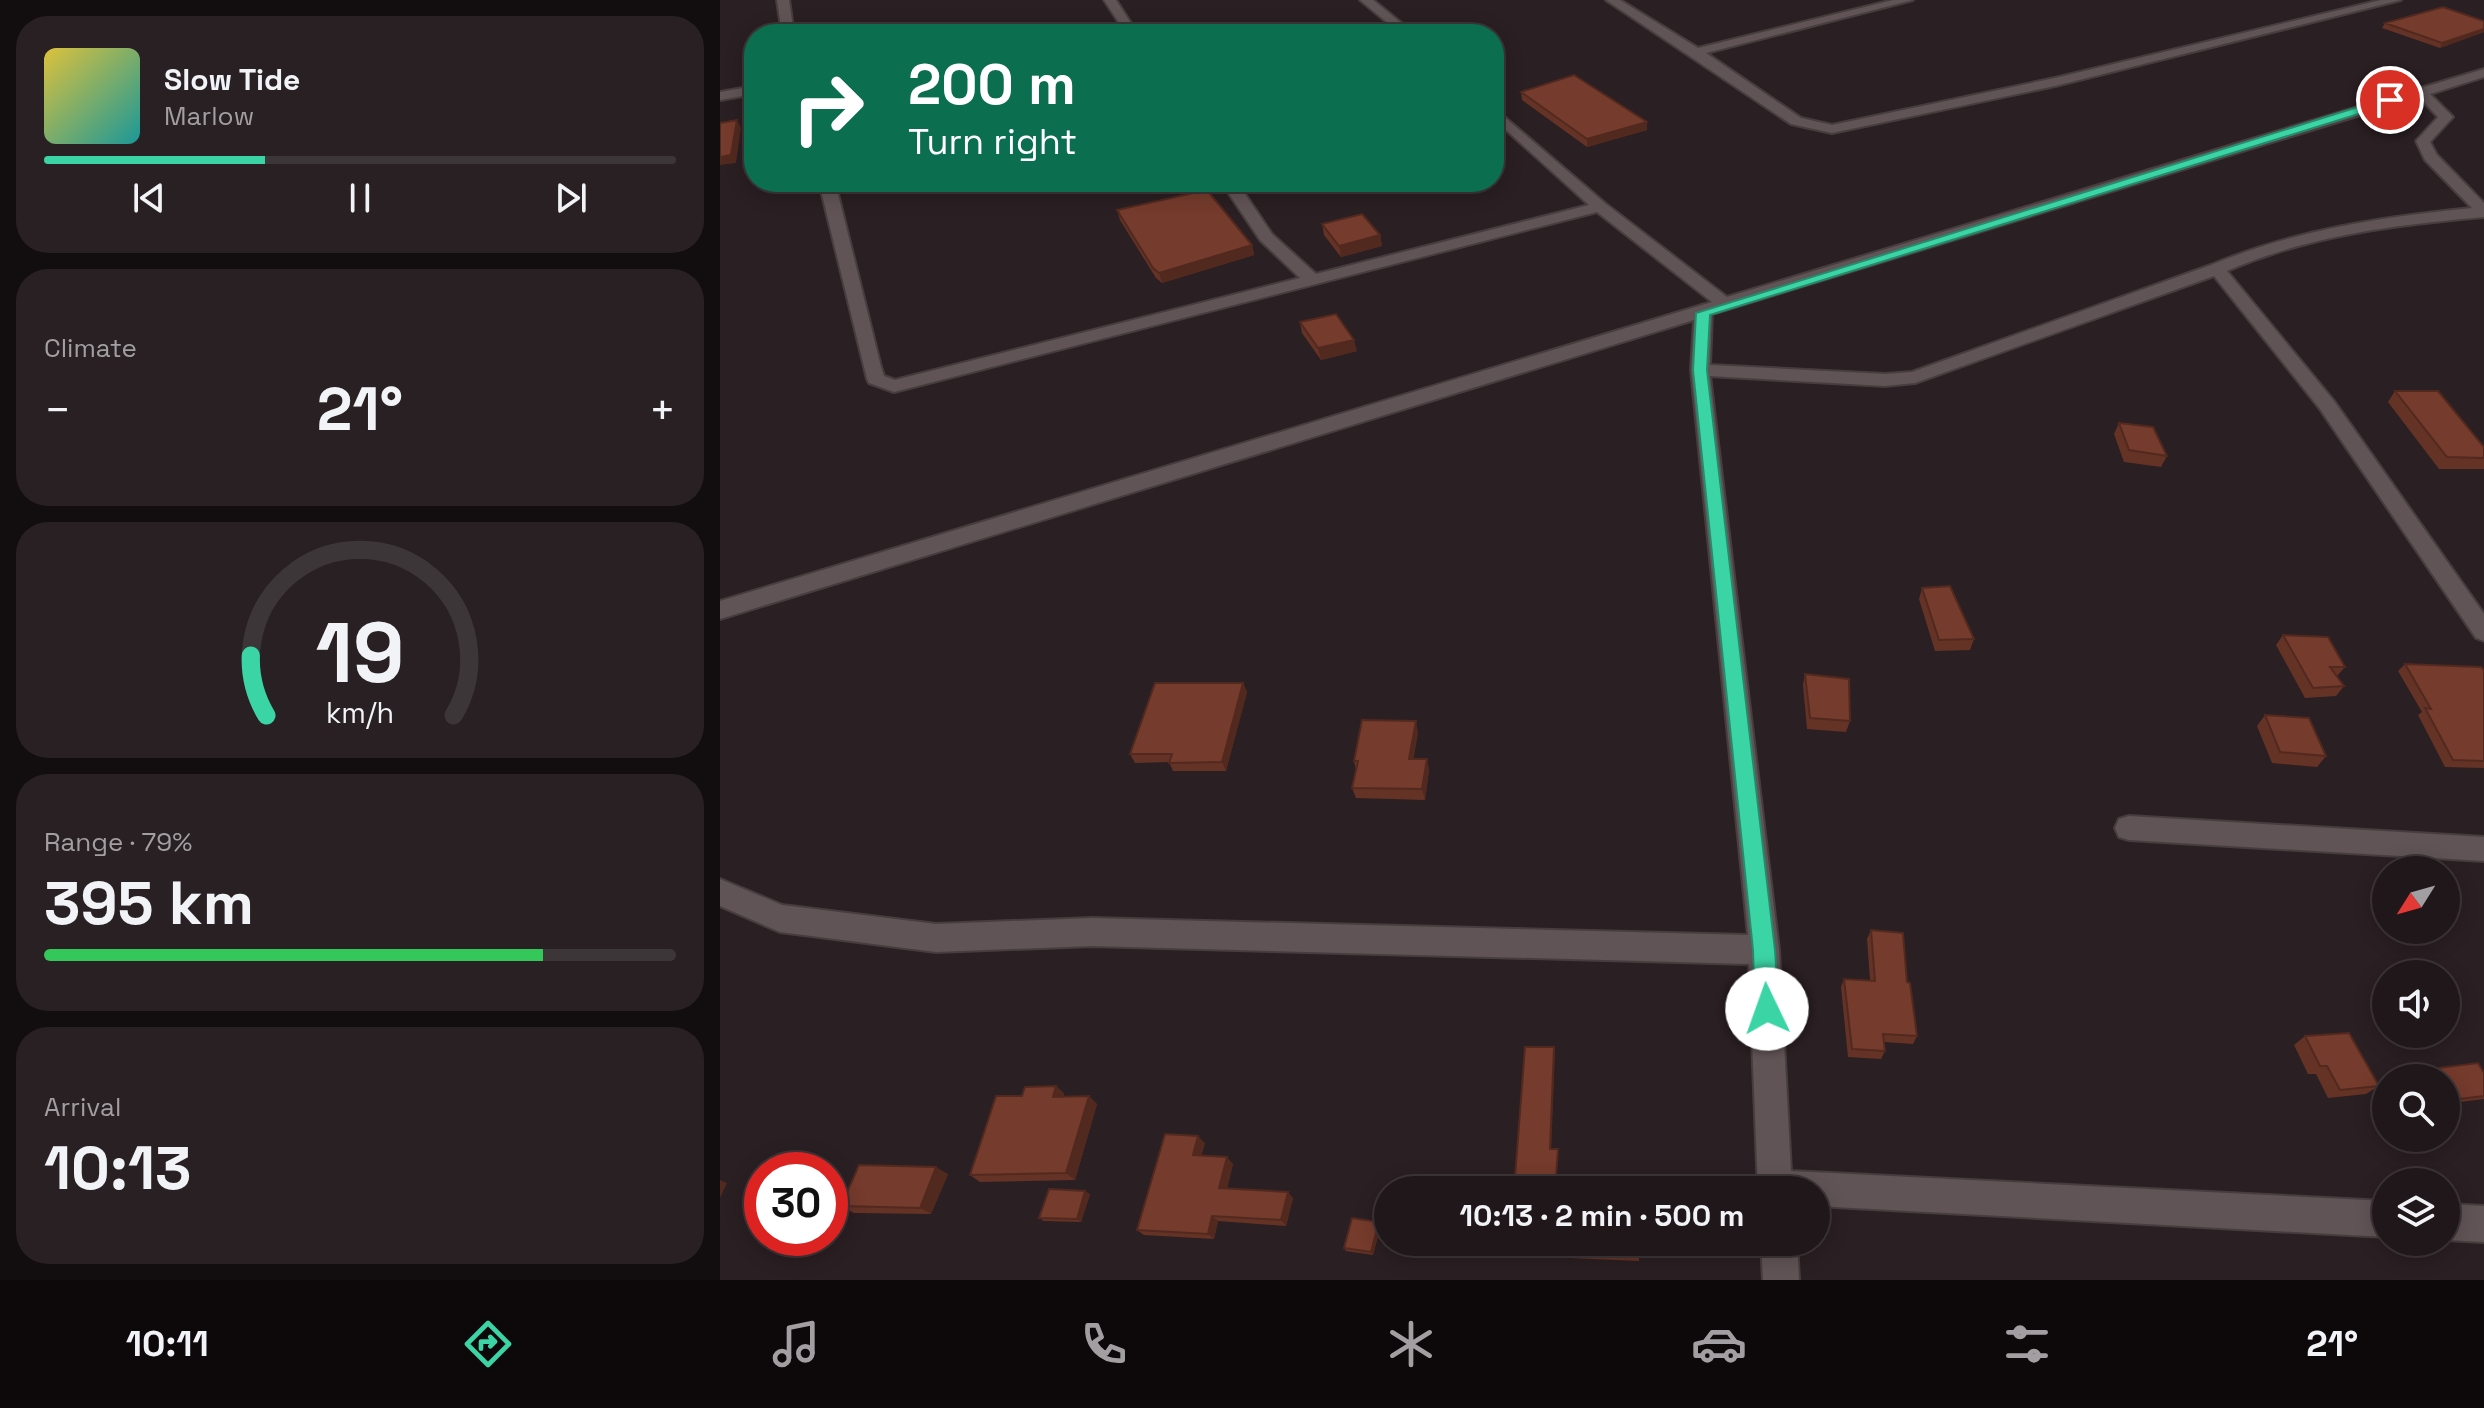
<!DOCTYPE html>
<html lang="en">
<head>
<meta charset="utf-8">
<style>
	:root { --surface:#20171a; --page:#282023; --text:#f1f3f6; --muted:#a29fa2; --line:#3d3639; --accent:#3bd4a4 }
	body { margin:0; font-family:"Space Grotesk",sans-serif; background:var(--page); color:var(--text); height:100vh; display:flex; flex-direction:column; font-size:30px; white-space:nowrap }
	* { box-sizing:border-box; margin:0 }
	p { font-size:26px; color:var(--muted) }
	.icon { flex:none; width:44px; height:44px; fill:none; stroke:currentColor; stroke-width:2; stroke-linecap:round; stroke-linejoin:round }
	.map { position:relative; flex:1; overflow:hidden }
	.details { display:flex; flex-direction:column; gap:16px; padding:16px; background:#120d0e; width:720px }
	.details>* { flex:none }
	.hud { position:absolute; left:24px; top:24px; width:760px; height:168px; border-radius:32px; box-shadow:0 4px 20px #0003,0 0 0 2px var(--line); background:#0b6e4f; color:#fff; overflow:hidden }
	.needle { width:52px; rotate:233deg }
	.buttons { position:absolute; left:1652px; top:856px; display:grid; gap:16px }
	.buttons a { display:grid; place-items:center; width:88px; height:88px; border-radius:50%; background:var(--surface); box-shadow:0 4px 20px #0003,0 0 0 2px var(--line); font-size:40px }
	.speed { position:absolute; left:24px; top:1152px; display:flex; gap:16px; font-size:40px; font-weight:700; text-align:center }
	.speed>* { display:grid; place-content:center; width:104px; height:104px; border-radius:50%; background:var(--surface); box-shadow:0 4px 20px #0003,0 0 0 2px var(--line); line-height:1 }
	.speed .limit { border:12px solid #d22; background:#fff; color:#111 }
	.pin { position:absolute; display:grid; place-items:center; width:68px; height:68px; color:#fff; margin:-34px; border:4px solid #fff; border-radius:50%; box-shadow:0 2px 8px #0007 }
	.me { position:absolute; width:88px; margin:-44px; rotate:357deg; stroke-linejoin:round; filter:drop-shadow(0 0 6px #0008) }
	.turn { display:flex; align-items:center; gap:28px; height:168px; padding:0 32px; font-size:36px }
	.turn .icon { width:104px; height:104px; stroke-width:2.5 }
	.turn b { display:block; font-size:56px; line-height:68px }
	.big { font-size:60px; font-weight:700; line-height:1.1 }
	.details .tile { flex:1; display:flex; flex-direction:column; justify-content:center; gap:12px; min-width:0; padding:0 28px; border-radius:32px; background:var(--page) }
	.details .dial { align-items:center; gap:0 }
	.dial svg { height:208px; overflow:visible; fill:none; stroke:var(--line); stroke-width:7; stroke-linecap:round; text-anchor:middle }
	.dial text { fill:var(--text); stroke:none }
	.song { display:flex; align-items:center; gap:24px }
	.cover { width:96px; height:96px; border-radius:12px; background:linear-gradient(135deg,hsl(50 70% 55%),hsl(180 70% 35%)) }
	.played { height:8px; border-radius:4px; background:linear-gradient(90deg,var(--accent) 35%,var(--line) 35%) }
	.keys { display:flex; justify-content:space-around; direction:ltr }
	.heat { display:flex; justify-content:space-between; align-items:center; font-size:44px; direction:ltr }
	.charge { height:12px; border-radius:6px; background:linear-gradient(90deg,#34c759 79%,var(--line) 0) }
	.trip { position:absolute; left:654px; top:1176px; width:456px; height:80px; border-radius:40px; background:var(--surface); box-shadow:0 4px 20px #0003,0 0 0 2px var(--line); font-weight:700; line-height:80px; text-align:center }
	.tabs { display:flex; height:128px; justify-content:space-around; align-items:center; background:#0d090a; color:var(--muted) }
	.tabs .icon { width:56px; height:56px }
	.tabs .selected { color:var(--accent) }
	.tabs b { font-size:36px; color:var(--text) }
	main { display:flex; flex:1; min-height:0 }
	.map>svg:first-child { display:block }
</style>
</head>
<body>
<main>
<section class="details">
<div class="tile">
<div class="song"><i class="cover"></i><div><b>Slow Tide</b><p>Marlow</p></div></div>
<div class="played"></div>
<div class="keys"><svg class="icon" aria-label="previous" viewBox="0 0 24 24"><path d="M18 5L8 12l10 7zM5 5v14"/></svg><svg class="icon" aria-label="pause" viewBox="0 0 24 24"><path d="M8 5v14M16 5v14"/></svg><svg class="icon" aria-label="next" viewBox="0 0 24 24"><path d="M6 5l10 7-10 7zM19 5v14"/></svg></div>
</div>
<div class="tile"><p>Climate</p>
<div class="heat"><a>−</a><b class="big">21°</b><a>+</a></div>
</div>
<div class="tile dial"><svg viewBox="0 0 100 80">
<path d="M14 69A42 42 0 1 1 86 69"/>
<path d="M14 69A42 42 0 0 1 8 46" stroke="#3bd4a4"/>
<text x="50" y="56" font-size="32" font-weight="700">19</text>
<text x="50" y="72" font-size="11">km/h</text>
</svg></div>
<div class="tile"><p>Range · 79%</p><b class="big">395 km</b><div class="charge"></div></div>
<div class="tile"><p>Arrival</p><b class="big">10:13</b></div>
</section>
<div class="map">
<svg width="1764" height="1280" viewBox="0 0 1764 1280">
	<rect width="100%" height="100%" fill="#2a1f22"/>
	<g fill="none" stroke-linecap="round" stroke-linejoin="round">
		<defs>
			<path id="minor" d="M57,0H69L74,34H62Z
				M384,0H396L418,34H351L357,30L403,29Z
				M640,0H653L695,34H681Z
				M886,0H900L978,48L1173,0H1193L986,53L1081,118L1112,125L1335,78L1661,0H1681L1335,86L1112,133L1071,124Z
				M1764,69V77L1710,94L1733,117L1710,142L1717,155L1764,203V217C1675,225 1590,235 1507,271L1614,401L1764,614V641L1756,638L1600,409L1494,276L1195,383L1165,386L990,376L1059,950L1071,1171L1666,1201V1237L1096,1206V1190H1038L1029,964L372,946L216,952L60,932L0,906V879L62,905L216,924L372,918L1028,935L971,370L974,320L0,619V601L992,302L877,212L174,392L149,383L147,379L99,182H115L161,367L164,376L175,380L580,278L540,240L501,182H517L552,234L596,274L869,205L774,119V108L886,204L1007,297ZM1699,97L1718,117L1696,141L1705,160L1752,208C1661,217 1575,230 1491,265L1192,372L1165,374L990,365L992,314Z
				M34,86V94L0,100V92Z
				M1409,816L1764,837V861L1409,840L1399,837L1395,828L1399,819Z
				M1726,1204L1764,1206V1242L1726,1240Z
				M1041,1242H1077L1079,1280H1043Z"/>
		</defs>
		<!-- minor casing -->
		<use href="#minor" stroke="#473d3f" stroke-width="4"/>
		<!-- minor -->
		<use href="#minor" fill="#615457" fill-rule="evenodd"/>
	</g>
	<!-- wall -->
	<path fill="#653326" d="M1764,21V32L1720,48L1662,28L1665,23Z
		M801,92L927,122V130L867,147L802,100Z
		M397,210L532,245L534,255L442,283L436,278L400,220Z
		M602,224L660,235L662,246L621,257L604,235Z
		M580,322L637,351L601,360L582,333Z
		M1675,391L1764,447V469H1719L1668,402Z
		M1399,423L1447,456L1441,467L1404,462L1394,434Z
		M1202,588L1254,639L1250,650L1215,651L1199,599Z
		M1563,635L1625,667L1617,676L1624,686L1616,696L1585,698L1556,645Z
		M1685,664L1764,670V768L1725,767L1698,715L1702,712L1678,671Z
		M1085,674L1130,721L1126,732L1087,729L1083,685Z
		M523,683L527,692L506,771H453L449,762L415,763L410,754Z
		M1545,715L1606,756L1597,767L1552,763L1537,726Z
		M698,732L693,759H707L709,770L705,800L636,798L632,788L636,770L634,761Z
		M1151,930L1187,982L1197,1036L1193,1044L1164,1042L1165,1051L1161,1059L1128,1057L1121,987L1124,979L1150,980L1147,939Z
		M1585,1036L1659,1086L1646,1094L1608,1098L1596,1074H1588L1574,1045Z
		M1719,1068L1764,1073V1099L1732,1103L1726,1094V1078H1716L1713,1072Z
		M336,1086L344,1094V1096L377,1104L355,1180L260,1182L250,1175L302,1096Z
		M485,1143L481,1156L513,1164L507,1188L573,1198L566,1226L498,1221L494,1239L424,1235L417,1230Z
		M228,1174L211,1214L134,1213L121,1206Z
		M370,1194L361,1222L324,1221L319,1218Z
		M661,1225L653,1255L626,1251L624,1248Z
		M848,1252L919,1255V1261L849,1258Z"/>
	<!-- shaded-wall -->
	<path fill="#52291f" d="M1764,29V32L1720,48L1722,43Z
		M17,120L21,128L16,163L0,165V157Z
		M927,122V130L867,147V139Z
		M660,235L662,246L621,257L619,246Z
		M532,245L534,255L442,283L439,273Z
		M634,340L637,351L601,360L598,348Z
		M523,683L527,692L506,771L502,762Z
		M696,721L698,732L692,769L689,759Z
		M707,759L709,770L705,800L702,789Z
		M834,1047L835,1054L831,1155L830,1149Z
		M336,1086L344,1094L342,1104L333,1097Z
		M369,1096L377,1104L355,1180L346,1173Z
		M478,1136L485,1143L479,1162L473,1155Z
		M507,1157L513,1164L505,1194L499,1188Z
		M216,1167L228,1174L211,1214L200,1208Z
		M0,1180L7,1183L0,1198Z
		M365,1191L370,1194L361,1222L357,1219Z
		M568,1192L573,1198L566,1226L561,1220Z
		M492,1216L498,1221L494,1239L488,1234Z
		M659,1222L661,1225L653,1255L651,1252Z"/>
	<!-- building -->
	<path fill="#753b2c" stroke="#52291f" stroke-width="2" d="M1723,7L1764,21V29L1722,43L1665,23Z
		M854,75L927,122L867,139L801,92Z
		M17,120L11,155L0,157V123Z
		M487,190L532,245L439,273L433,268L397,210Z
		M642,214L660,235L619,246L602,224Z
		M616,314L634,340L598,348L580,322Z
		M1675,391H1718L1764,447V458L1727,457Z
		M1399,423L1433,427L1447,456L1409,450Z
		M1230,586L1254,639L1219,640L1202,588Z
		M1563,635L1608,637L1625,667H1610L1624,686L1593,688Z
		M1685,664L1761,667L1764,670V761L1733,760L1705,708L1711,709Z
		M1085,674L1129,679L1130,721L1090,718Z
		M435,683H523L502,762L449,763L452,754H410Z
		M1545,715L1589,718L1606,756L1560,752Z
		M642,720L696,721L689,759H707L702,789L632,788L638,761H634Z
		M1151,930L1183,933L1187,982L1190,983L1197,1036L1163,1034L1165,1051L1132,1049L1124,979L1155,981Z
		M1629,1033L1659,1086L1620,1090L1607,1066H1600L1585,1036Z
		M805,1047H834L830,1149H838L835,1190H794Z
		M1758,1063L1764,1073V1096L1739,1099L1719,1068Z
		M336,1086L333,1097L369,1096L346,1173L250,1175L276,1096H302L305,1087Z
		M445,1134L478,1136L473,1155L507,1157L499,1188L568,1192L561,1220L492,1216L488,1234L417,1230Z
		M139,1165L216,1167L200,1208L121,1206Z
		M329,1189L365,1191L357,1219L319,1218Z
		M632,1218L659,1222L651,1252L624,1248Z
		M849,1242H919V1255L848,1252Z"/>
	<!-- route -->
	<path fill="#3bd4a4" stroke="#268a6b" stroke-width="2" d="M1670,97L1675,100L1674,103L990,315L987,370L1055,950L1059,1009L1055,1017L1047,1021L1038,1017L1035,1009L1033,950L973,370L976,313Z"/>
</svg>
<div class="buttons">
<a><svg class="needle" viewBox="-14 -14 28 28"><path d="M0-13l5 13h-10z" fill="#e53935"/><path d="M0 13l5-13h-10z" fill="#a29fa2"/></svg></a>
<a><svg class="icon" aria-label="sound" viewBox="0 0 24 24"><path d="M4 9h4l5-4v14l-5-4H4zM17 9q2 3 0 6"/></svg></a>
<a><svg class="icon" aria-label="search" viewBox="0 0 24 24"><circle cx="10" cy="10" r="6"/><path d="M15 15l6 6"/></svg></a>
<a><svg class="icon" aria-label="layers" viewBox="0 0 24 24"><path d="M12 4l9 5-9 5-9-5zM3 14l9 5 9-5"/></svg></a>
</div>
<div class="speed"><div class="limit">30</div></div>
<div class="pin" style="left:1670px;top:100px;background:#d93025"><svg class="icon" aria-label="arrive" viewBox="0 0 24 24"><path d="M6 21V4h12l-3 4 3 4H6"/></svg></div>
<svg class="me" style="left:1047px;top:1009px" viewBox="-20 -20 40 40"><circle r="19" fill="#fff"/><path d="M0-13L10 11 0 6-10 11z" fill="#3bd4a4"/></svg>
<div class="trip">10:13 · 2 min · 500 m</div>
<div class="hud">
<div class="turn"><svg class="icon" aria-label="right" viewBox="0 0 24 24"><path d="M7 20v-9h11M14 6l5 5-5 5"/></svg><div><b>200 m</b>Turn right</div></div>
</div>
</div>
</main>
<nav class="tabs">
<b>10:11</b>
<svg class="icon selected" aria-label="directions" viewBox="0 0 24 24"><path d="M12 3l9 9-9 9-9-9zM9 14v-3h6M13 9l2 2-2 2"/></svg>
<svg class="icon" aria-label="music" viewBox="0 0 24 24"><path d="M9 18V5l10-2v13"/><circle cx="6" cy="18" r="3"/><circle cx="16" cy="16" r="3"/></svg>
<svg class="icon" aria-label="phone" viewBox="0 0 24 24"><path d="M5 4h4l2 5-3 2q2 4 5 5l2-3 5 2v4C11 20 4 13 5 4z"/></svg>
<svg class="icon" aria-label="climate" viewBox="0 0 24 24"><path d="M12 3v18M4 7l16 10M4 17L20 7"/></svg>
<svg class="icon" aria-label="car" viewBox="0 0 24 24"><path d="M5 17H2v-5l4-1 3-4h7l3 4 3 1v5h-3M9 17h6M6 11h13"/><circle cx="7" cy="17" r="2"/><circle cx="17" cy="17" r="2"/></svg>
<svg class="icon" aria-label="filters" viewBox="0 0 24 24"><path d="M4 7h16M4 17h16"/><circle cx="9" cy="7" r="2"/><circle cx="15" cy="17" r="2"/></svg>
<b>21°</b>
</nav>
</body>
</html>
